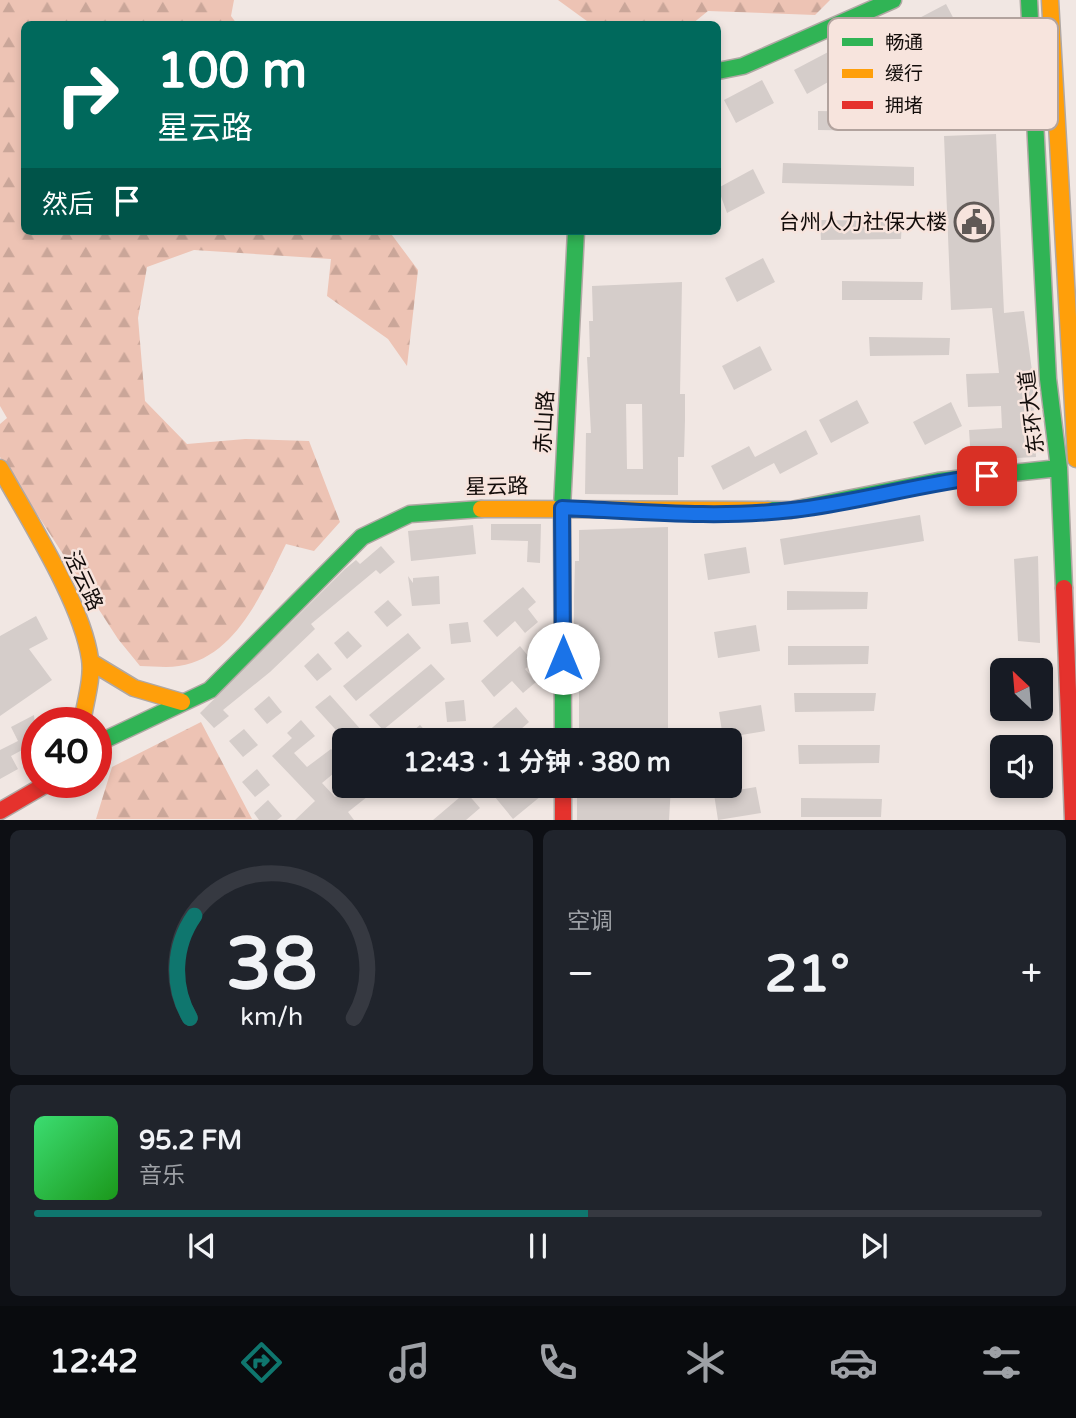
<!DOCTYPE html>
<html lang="zh">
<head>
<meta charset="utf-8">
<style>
	:root { --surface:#171b24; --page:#20242c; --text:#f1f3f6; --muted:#9ea1a6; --line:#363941; --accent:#0f766e }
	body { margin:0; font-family:"Varela Round","Noto Sans SC",sans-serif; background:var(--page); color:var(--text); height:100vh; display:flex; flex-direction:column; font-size:26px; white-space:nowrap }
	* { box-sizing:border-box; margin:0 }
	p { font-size:23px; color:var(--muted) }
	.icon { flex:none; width:38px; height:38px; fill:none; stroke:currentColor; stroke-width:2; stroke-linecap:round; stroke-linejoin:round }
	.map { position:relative; height:820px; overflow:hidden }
	.details { display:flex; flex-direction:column; gap:10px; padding:10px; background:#0d0f14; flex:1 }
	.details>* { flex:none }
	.hud { position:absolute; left:21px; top:21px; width:700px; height:214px; border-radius:10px; box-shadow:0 4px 10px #0003; background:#00695c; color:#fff; overflow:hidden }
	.needle { width:46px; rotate:334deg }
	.controls { position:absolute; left:990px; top:658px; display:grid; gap:14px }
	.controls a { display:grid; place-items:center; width:63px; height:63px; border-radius:10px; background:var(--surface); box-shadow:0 4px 10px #0003; font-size:35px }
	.speed { position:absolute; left:21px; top:707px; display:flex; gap:14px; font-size:35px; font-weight:700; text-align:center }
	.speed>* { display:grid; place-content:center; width:91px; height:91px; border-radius:50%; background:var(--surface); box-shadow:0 4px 10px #0003; line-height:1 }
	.speed .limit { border:10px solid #d22; background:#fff; color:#111 }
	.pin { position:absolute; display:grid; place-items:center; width:60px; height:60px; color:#fff; margin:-30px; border-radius:14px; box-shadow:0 4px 10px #0006 }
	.me { position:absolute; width:77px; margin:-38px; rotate:0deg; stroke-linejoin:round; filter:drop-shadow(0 0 5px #0008) }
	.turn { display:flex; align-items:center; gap:24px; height:147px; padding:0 21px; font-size:32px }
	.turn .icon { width:91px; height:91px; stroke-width:2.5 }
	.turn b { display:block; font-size:49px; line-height:60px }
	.then { display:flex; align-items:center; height:66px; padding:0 21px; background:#0003; gap:14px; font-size:26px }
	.big { font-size:52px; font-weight:700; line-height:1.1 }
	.details .tile { flex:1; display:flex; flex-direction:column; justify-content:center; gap:10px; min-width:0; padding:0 24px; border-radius:10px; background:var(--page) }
	.details .dial { align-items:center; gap:0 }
	.dial svg { height:182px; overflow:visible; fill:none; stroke:var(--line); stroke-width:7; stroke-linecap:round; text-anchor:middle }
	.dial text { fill:var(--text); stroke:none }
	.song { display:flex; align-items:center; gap:21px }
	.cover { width:84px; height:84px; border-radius:10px; background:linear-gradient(135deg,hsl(140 70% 55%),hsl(120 70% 35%)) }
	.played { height:7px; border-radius:4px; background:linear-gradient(90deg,var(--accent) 55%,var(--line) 55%) }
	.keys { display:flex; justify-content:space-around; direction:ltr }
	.heat { display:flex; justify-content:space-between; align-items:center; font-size:38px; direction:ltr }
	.details .tiles { flex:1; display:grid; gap:10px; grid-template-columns:1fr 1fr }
	.tile:last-child { grid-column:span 2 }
	.trip { position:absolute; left:332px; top:728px; width:410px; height:70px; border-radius:10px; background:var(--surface); box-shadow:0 4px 10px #0003; font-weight:700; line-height:70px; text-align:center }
	.tabs { display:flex; height:112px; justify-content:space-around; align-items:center; background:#090b0e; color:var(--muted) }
	.tabs .icon { width:49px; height:49px }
	.tabs .active { color:var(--accent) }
	.tabs b { font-size:32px; color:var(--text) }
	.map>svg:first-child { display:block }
</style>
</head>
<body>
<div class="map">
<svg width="1076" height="820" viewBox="0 0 1076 820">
	<defs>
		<pattern id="forest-firs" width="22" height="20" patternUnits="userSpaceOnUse" patternTransform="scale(1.75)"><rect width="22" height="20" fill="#edc3b4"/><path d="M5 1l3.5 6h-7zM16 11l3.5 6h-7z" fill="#caa699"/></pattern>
	</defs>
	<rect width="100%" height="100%" fill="#f1e7e3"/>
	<!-- forest -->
	<path fill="url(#forest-firs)" d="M0,0H234L231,16L237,24H24V231H389L418,270L407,366L388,339L327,296L331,259L194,250L147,267L138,318L145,401L187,444L245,439L309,441L340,522L314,551L286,544C263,590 237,657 179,666C166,668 153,666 140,666L118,639L0,457V424L7,418L0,406Z
		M558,0H830L815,15L708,11L692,24H591Z
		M201,722L252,819H96L112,767Z"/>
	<!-- building -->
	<path fill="#d5cdca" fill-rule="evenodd" d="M946,4L958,27L920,47L908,24Z
		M832,50L844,73L807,94L794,70Z
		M762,80L774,103L736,123L724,100Z
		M818,111L883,112L882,131L818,130Z
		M996,134L1004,313L1024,311L1032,371L1036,457L971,460L969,430L1002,428L1001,406L968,407L966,374L999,373L992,308L951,310L944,136Z
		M783,163L914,167V186L782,183Z
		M753,169L765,193L727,213L718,188Z
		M820,220L902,221L901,239L821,240Z
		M763,258L775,282L737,302L725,278Z
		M842,281L923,282L922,300H842Z
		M682,282L680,394H685V420L684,457H678V495L585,494L586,433H591L587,357H590L589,321H593L592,286ZM626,404H642L643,469H627Z
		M869,337L950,338L949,355L870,356Z
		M760,346L772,370L734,390L722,366Z
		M857,400L869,423L831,443L819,420Z
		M951,402L962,426L925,445L913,422Z
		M806,430L818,454L780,474L774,463L723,490L711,466L749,446L755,457Z
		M920,515L924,541L784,565L780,539Z
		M491,524H541L540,563L527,562L528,541L491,540Z
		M473,525L476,554L411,561L408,531Z
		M668,527V740H579V624H574V597L575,561H579V530Z
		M381,546L395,562L380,574L376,570L311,624L315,629L270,672L223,710L229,716L214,728L200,713L345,569L356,560L360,564Z
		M746,547L750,573L708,580L704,554Z
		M1038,556L1040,643L1018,641L1014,559Z
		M408,576L413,583V578L439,576L440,604L412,606Z
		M523,587L536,602L528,609L538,622L525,633L515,621L497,637L483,621Z
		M787,591L868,592L867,609L787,610Z
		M388,600L402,615L387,627L374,612Z
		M36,616L48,639L29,649L52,680L0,716V636Z
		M468,622L471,642L451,644L449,624Z
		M756,625L760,651L718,658L714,632Z
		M348,631L362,646L347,659L334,643Z
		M408,633L421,648L356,701L343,686Z
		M520,646L533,662L525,669L536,682L523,693L512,681L494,697L481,681Z
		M788,646H869L868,664L788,665Z
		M318,653L332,669L317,681L304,666Z
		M431,664L445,679L383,730L369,715Z
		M794,693H876L874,711L795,712Z
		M330,695L363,732L354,740H345L315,707Z
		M269,696L282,712L267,724L254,709Z
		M464,700L466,721L447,722L445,702Z
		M761,705L765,731L723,738L719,712Z
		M516,707L529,722L520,730L529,740H478Z
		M34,715L37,742L11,756L18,769L0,779V750L18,741L11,727Z
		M301,720L315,736L294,753L307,767L331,749L345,764L322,783L335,797L348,786H366L372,793L348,812L354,820H295L315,801L272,756L292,738L287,733Z
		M420,725L434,740H402Z
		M244,729L258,745L243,757L229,741Z
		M798,745H880L879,763L799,764Z
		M257,769L270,785L255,797L242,782Z
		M496,786H533L541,796L513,819L490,791Z
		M577,786H671L669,820H577Z
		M756,787L761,813L718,820L714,794Z
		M466,792L480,808L466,820H433Z
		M801,798L882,799L881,817H801Z
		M268,800L282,816L277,820H259L254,813Z"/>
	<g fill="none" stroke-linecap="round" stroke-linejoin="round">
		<defs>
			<path id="fast" d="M1029,0L1048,379L1059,468L1064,588
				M718,71L743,66L893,0
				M768,510H791L938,481L1059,468
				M563,740L562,508L576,231
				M96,744L210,690L362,537L410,514L481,509"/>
			<path id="slow" d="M1050,0L1076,459
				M0,468C28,519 82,603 90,659C93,678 85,703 82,723
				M481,509L768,510
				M91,662L134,688L182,702"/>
			<path id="jam" d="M1064,588L1073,820
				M563,786V820
				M0,811L50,782"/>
		</defs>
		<!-- fast casing -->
		<use href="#fast" stroke="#b0a8a4" stroke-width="19"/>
		<!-- slow casing -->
		<use href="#slow" stroke="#b0a8a4" stroke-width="19"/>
		<!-- jam casing -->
		<use href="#jam" stroke="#b0a8a4" stroke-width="19"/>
		<!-- fast -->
		<use href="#fast" stroke="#30b455" stroke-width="16"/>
		<!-- slow -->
		<use href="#slow" stroke="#ff9f0a" stroke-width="16"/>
		<!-- jam -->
		<use href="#jam" stroke="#e5322d" stroke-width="16"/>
	</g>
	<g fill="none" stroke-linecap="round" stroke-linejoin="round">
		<defs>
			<path id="route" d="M563,658L562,508C637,511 717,519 792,510C857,503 921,483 987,476"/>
		</defs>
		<!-- route casing -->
		<use href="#route" stroke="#114b97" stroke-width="18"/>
		<!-- route -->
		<use href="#route" stroke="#1a73e8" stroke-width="12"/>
	</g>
	<!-- icons -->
	<defs>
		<symbol id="civic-ring" viewBox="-11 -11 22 22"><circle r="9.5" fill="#f7e4dd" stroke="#605956" stroke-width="1.5"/><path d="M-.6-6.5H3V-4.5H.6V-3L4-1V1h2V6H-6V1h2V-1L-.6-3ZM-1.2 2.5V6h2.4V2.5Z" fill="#605956"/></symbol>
	</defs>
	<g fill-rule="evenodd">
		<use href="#civic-ring" x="952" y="200" width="44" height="44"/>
	</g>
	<g text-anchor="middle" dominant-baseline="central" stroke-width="5" stroke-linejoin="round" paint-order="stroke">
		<!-- poi labels -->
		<g font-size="21" fill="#120c0a" stroke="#f7e4dd" text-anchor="end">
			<text x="947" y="222">台州人力社保大楼</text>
		</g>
		<!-- street labels -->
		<g font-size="21" fill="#120c0a" stroke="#f7e4dd">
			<text transform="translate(1032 412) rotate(-97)">东环大道</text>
			<text transform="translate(545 422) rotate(-87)">赤山路</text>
			<text transform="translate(497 487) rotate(-1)">星云路</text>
			<text transform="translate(83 581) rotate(65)">泾云路</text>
		</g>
	</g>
	<!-- legend -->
	<rect x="828" y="18" width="230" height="112" rx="10" fill="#f7e4dd" stroke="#b2a39e" stroke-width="2"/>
	<rect x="842" y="38" width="31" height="8" fill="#30b455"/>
	<rect x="842" y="69" width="31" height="9" fill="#ff9f0a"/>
	<rect x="842" y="101" width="31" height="8" fill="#e5322d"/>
	<g font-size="19" fill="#120c0a">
		<text x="885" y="49">畅通</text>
		<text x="885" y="80">缓行</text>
		<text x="885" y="112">拥堵</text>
	</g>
</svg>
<div class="controls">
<a><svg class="needle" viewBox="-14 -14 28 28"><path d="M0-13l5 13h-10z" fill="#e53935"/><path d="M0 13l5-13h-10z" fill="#9ea1a6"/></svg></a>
<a><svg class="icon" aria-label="sound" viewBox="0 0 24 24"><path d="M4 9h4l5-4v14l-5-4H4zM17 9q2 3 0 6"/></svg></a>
</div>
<div class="speed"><div class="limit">40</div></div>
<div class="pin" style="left:987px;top:476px;background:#d93025"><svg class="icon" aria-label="arrive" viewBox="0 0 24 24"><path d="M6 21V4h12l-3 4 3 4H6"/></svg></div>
<svg class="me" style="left:563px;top:658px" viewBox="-20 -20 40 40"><circle r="19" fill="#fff"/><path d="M0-13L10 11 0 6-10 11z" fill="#1a73e8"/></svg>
<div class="trip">12:43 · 1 分钟 · 380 m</div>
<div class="hud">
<div class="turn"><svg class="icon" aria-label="right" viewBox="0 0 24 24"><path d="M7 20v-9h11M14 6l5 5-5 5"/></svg><div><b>100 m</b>星云路</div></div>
<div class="then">然后<svg class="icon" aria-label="arrive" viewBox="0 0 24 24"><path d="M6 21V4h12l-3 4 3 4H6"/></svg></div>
</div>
</div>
<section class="details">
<div class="tiles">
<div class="tile dial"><svg viewBox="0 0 100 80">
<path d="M14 69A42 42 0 1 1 86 69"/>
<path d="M14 69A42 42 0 0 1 16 24" stroke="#0f766e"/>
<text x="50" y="56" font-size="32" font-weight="700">38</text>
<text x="50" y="72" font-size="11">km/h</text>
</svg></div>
<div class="tile"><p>空调</p>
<div class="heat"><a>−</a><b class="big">21°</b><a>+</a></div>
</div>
<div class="tile">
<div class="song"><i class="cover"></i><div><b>95.2 FM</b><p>音乐</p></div></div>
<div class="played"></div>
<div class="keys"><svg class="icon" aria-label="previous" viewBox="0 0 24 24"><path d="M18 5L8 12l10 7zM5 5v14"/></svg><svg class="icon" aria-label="pause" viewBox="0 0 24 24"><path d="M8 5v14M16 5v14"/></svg><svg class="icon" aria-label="next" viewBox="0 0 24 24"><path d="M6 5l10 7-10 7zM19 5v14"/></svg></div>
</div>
</div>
</section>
<nav class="tabs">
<b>12:42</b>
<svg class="icon active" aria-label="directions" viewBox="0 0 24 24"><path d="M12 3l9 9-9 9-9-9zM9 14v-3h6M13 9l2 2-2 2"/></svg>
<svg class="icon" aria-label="music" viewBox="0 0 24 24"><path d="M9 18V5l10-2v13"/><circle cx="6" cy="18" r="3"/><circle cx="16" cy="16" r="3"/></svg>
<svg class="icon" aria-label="phone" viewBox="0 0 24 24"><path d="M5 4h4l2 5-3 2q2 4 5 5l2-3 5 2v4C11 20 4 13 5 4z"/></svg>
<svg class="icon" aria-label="climate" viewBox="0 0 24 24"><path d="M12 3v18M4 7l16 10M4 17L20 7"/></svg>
<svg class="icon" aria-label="car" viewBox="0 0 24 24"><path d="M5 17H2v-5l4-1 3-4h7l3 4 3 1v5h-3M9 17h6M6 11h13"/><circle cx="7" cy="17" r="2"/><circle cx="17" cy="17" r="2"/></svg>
<svg class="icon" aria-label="filters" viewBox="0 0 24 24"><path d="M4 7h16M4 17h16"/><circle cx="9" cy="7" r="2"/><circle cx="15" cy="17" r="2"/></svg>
</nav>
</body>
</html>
